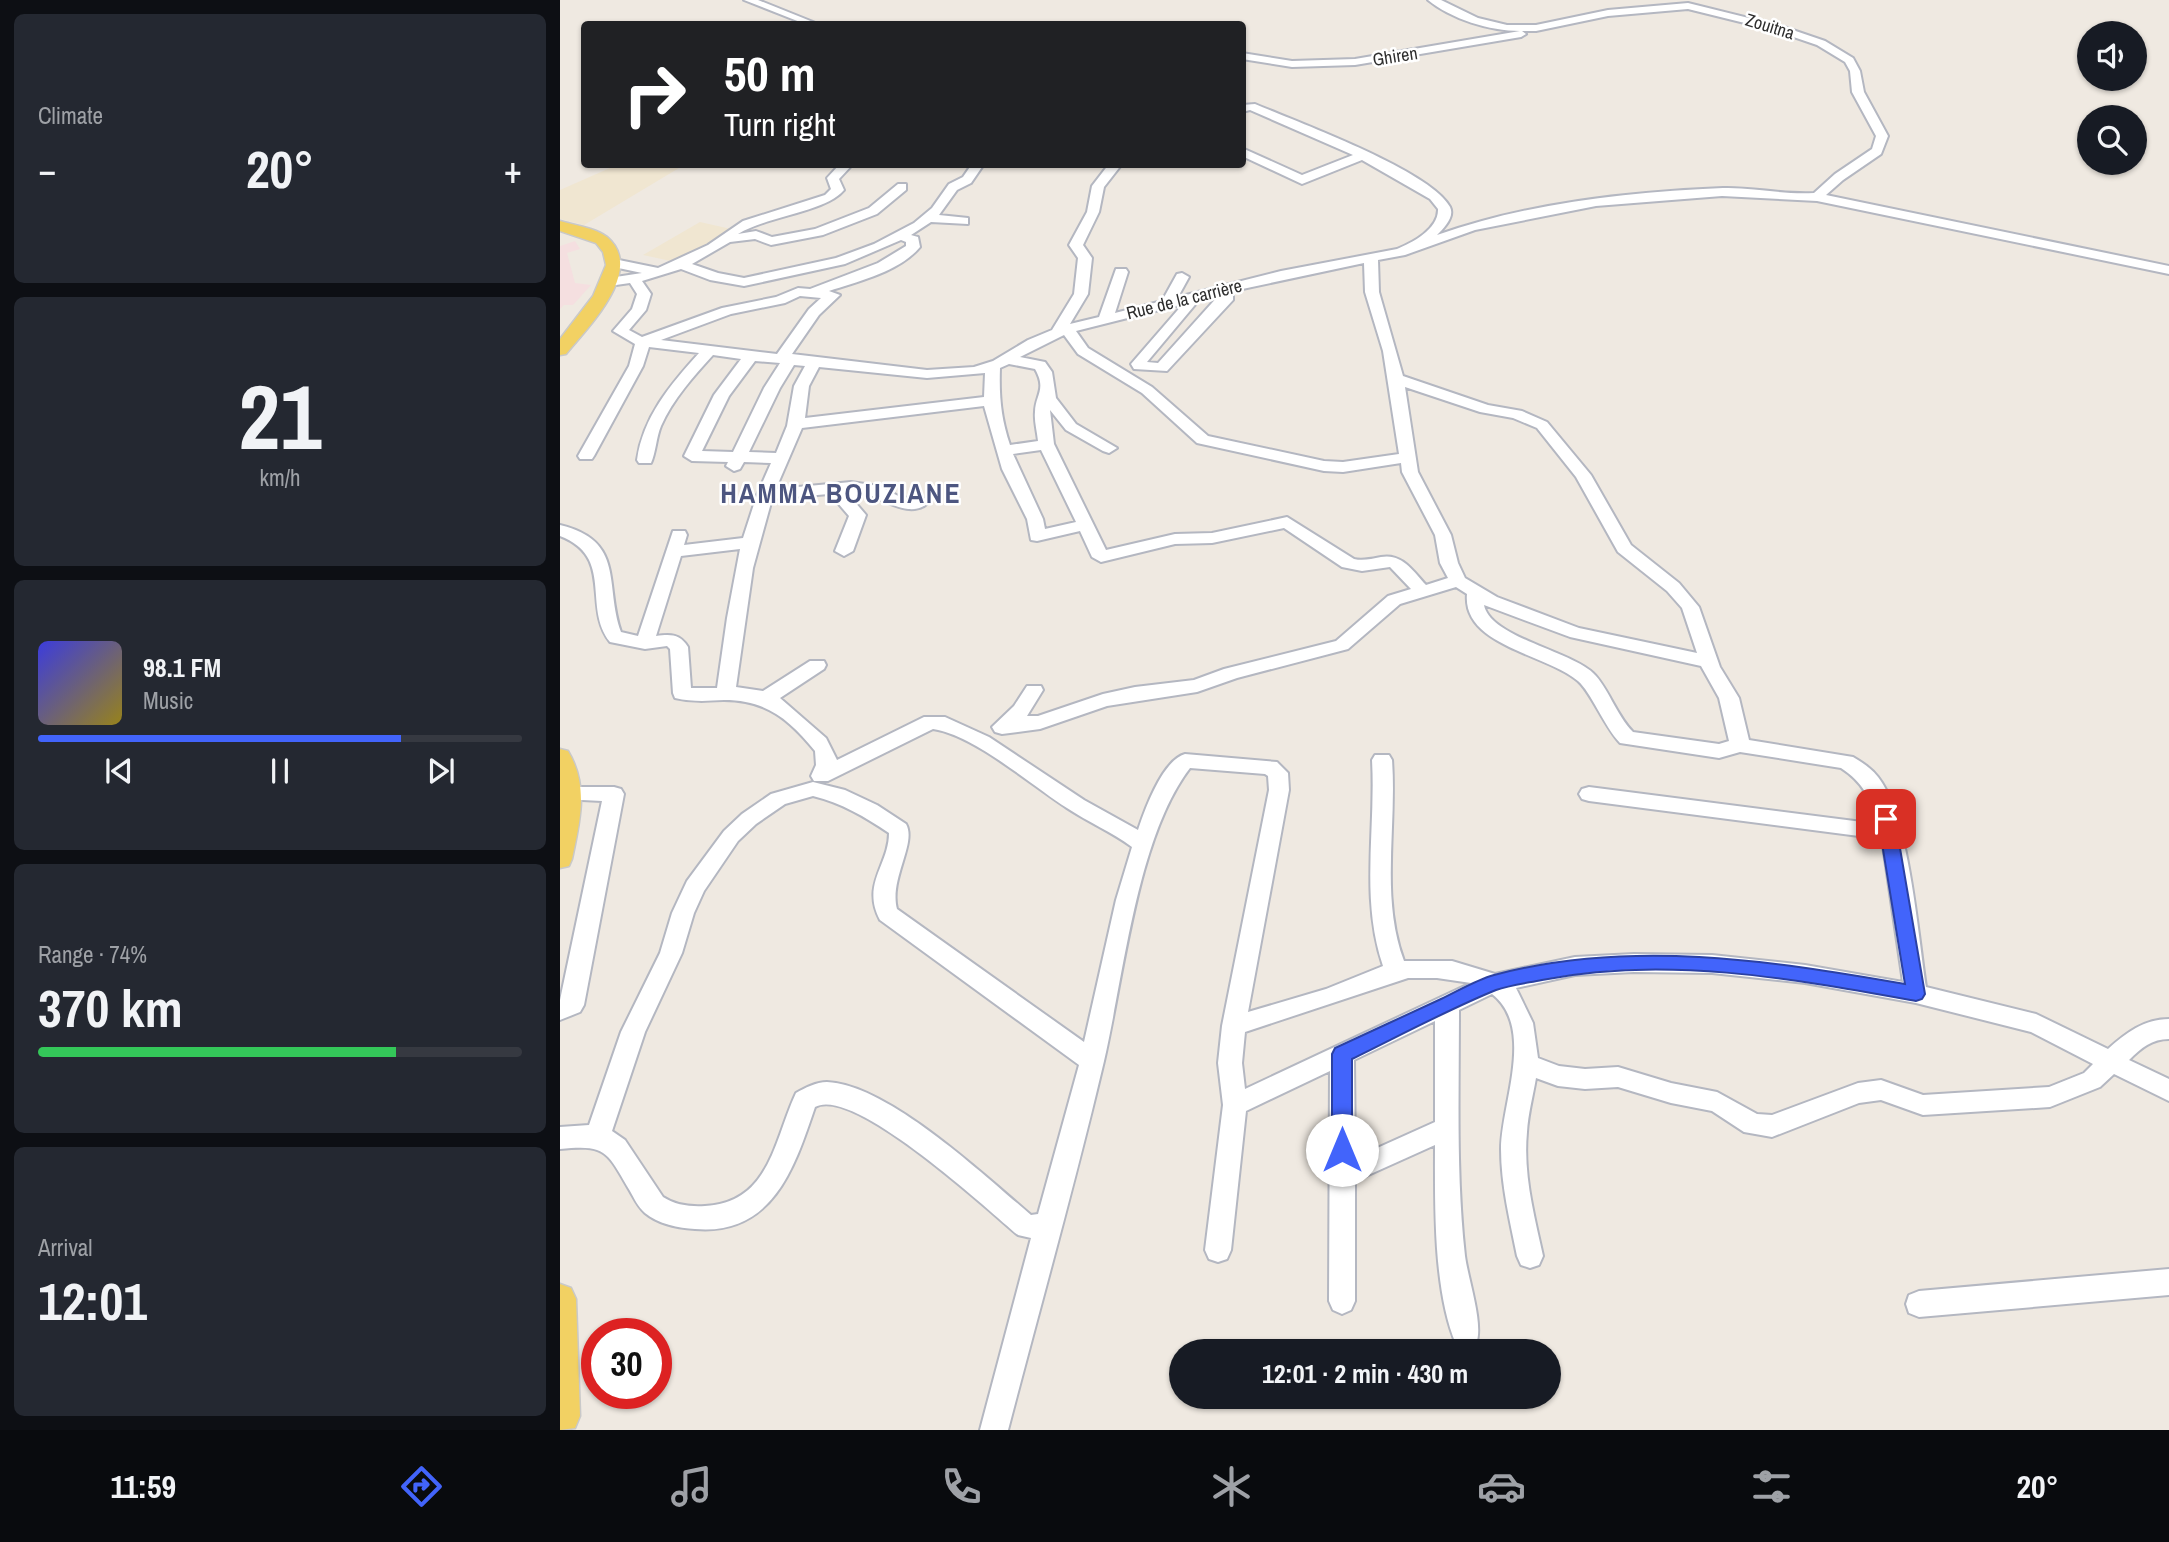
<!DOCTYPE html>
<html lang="en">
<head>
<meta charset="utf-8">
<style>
	:root { --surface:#171b24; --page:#242831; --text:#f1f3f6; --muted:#9ea1a6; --line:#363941; --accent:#4264fb }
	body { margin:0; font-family:"Archivo Narrow",sans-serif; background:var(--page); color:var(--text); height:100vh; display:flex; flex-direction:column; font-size:26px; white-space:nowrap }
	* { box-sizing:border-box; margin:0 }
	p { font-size:23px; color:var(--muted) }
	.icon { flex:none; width:38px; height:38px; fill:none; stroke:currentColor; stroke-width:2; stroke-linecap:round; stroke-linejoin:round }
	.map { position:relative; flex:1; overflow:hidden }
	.sheet { display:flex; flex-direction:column; gap:14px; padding:14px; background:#0d0f14; width:560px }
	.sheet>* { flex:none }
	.hud { position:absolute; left:21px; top:21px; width:665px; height:147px; border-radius:7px; box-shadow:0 2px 5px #0004; background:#202124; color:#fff; overflow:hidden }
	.controls { position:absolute; left:1517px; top:21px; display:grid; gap:14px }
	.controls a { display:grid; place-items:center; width:70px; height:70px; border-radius:50%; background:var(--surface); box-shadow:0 2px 5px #0004; font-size:35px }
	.speed { position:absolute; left:21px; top:1318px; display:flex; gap:14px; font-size:35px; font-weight:700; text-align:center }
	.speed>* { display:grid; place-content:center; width:91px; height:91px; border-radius:50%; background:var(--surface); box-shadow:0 2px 5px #0004; line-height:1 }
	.speed .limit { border:10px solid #d22; background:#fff; color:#111 }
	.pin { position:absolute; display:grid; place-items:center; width:60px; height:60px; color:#fff; margin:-30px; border-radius:14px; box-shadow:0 4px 10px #0006 }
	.me { position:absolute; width:77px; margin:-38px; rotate:0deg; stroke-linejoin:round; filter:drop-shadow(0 0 5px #0008) }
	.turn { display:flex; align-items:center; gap:24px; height:147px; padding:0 28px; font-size:32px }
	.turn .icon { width:91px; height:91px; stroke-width:2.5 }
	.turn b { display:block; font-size:49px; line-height:60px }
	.big { font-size:52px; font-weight:700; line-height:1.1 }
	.sheet .widget { flex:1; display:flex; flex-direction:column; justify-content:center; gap:10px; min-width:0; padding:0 24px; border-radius:10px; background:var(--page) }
	.sheet .dial { align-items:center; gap:0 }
	.dial b { font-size:91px; line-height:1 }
	.song { display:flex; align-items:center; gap:21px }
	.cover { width:84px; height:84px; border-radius:10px; background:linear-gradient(135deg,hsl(240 70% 55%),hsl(50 70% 35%)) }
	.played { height:7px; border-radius:4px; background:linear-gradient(90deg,var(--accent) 75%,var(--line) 75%) }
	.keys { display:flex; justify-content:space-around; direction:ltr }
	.heat { display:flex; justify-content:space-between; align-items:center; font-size:38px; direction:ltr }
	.charge { height:10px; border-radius:5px; background:linear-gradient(90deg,#34c759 74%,var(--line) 0) }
	.trip { position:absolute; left:609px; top:1339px; width:392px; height:70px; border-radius:35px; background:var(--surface); box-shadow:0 2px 5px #0004; font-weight:700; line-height:70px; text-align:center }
	.tabs { display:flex; height:112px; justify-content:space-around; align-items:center; background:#090b0e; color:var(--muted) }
	.tabs .icon { width:49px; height:49px }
	.tabs .on { color:var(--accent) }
	.tabs b { font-size:32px; color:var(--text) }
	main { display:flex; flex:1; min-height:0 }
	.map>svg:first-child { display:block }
</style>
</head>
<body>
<main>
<section class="sheet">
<div class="widget"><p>Climate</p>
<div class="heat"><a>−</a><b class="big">20°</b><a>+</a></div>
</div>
<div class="widget dial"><b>21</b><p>km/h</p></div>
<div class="widget">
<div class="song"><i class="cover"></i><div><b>98.1 FM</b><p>Music</p></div></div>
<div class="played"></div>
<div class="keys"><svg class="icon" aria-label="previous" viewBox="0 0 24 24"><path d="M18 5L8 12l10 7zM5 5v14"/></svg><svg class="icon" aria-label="pause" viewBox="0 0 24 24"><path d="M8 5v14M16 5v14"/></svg><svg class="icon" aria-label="next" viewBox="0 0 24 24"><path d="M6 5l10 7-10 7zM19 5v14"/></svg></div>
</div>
<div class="widget"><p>Range · 74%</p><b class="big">370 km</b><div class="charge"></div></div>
<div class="widget"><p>Arrival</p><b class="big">12:01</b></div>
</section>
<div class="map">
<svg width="1609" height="1430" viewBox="0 0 1609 1430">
	<rect width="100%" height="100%" fill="#efe9e1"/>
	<!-- education -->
	<path fill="#f0e6d1" d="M59,164L124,165L24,225L0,219V190Z
		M140,222L171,229L168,234L120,263L83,255Z"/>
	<!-- medical -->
	<path fill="#f5dfe0" d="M15,241L20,249L7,253L15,283L31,285L13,305H4L0,309V246Z"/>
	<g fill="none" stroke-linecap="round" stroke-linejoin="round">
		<defs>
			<path id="minor" d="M184,0H198L258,24H245Z
				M868,0H881L918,18L947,25H976L1048,10L1128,3L1221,26L1265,41L1293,58L1300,71L1304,92L1328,136L1321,154L1283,180L1266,195L1609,266V274L1257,201L1162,196L1036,206L915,230L845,255L818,260L819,292L843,376L928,405L962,411L987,422L1031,475L1071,545L1119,583L1139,607L1160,667L1179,698L1189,740L1293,757C1303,763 1311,768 1318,777C1349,816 1358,935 1366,987L1476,1014L1548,1049C1566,1033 1584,1019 1609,1019V1039C1592,1039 1581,1048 1569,1060L1609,1079V1101L1554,1074L1540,1087L1490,1107L1363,1115L1321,1100L1299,1103L1212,1137L1184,1132L1152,1111L1111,1103L1058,1087L1025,1089L998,1086L976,1078C973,1096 968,1114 967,1132C963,1174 974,1215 983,1256L979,1265L970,1268L961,1265L957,1256C950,1221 941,1185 941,1149C941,1104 976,1028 932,994L899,1010C899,1092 896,1175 905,1256C908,1279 924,1325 916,1344L906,1348L896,1344C873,1290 875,1204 875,1145L795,1181V1301L791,1310L782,1314L773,1310L769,1301L770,1071L686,1111L671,1250L667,1259L658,1262L649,1259L645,1250L663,1105L658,1063L662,1026L709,790L708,776L705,774L630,768C577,837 564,975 544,1061C515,1184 480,1307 448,1430H420L471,1238L458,1235C427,1209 293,1085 255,1107C235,1166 213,1236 135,1229C119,1228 98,1224 85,1213C78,1207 74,1198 70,1191C47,1152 47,1144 0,1149V1127L29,1125L61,1032L100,953L112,913L127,881L164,831L182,814L211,794L253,782L285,790L317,805L346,824C357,843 329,879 337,909L524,1042L556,900L572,847C552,832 528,822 507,808C471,785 414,735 373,729L268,781H254L251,776L256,765L255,751C229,719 206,700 164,700C147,701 132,702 115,698L113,693L110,649L107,646L85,649L50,642C22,607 55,557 0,536V525C66,541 44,585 61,632L78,636L113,531H125L127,535L124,545L183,538L197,495L211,463L184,462L180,469L174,471L166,466L168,462L132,461L124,456L154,395L181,359L153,355C133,377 113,399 101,426C96,438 96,452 91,463H79L77,460C83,417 110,385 139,353L89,347L83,366L34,456L32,459H20L18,456L69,366L75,344L53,331L72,309L77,294L70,283L49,286L42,282L49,278L82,273L49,266L47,263L54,259L98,268L148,245L183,221L265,195L271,189L267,178L280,164H293L279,179L284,190C266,212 207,216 178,234L196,231L212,237L255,229L309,208L338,184H346V190L317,214L263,235L211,245L195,239L170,242L132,264L158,273L184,278L276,258L314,244L354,223L372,208L389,184L403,177L412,164H424L411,183L397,190L379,215L408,218V224L371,222L351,235L358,237L360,247C339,272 299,281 269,291L280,295L259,315L232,354L367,370L414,367L433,361L468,340L492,330L514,294L518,258L509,245L527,212L532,186L549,164H562L544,187L539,212L523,245L532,258L528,294L510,324L539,317L556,269H566L568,272L555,313L602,301L617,274L622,273L629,277L618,297L721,271L837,249C852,243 879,229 878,209L870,199L802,160L742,184L682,156V148L742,175L793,155L690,110L682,112V105L695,104C735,121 872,171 890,207C895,217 884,228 877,235C968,203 1067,192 1163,188C1193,187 1223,195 1254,193L1275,174L1312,149L1316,136L1292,92L1290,71L1285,62L1257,45L1213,30L1128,9L1048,16L976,31H962L966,34L961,37L795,65L732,67L682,59V53L732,61L795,59L960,31C930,31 891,19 868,0ZM341,240L346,242V246L318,263L250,289L238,288L216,297L162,308L82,337L69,330L86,310L91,294L82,281L121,269L150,280L184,286L285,264ZM804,263L805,292L823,351L839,454L783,462L764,461L648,436L592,387L528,348L516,331L623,304L571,364L574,369L607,371L673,300V291ZM660,294L598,363L587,362L639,300ZM240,296L261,298L249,309L217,354L101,340L171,314L225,303ZM504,335L518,354L582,393L637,443L764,471L783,472L841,463L842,472L875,535L880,563L888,578L866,585C853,571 842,553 821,557C811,559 803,561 794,559L727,517L652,533L615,534L546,550L494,444L490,410L506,430L543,451L549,453L557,448L516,424L496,398L492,372L485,362L460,357ZM195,361L220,363L204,388L173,452L142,451L169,396ZM449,364L475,369C487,390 475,395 475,412C474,421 477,431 478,441L450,445C441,418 439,397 440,368ZM234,365L245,366L234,386L227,426L216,453L189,452L220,388ZM259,367L367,378L425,373L424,397L245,418L249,386ZM845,387L920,412L953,418L977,428L1016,477L1058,552L1107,591L1122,608L1137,653L1019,628L937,597L905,578L898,563L891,535L858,472ZM424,406L442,469L467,519L471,540L477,541L520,531L532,557L541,562L615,544L652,543L724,528L782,567L802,571L830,567L851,589L828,596L776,641L664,669L634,680L575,687L543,694L478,716H467L483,690L481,686H467L454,706L432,727L435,732L442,734L480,729L547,706L637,692L677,678L788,649L840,604L896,587L907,594C902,646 987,654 1018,681C1031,692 1044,726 1060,743L1159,758L1180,752L1281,768C1303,782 1311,799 1318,824L1029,787L1022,789L1019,794L1022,799L1029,801L1322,839L1343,982L1245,965L1152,955L1074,954L1015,957L935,974L892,961H844C820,897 837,827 832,760L829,755H815L812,760C816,829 800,899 823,966L766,989L688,1012L729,790L728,773L717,762L625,754C603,760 585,809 578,830L524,800L429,737L385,717H364L277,760L266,738L220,698L264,669L266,665L264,661H250L203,691L176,687L193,568L212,499L280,493L277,502L289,516L275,551L284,556L293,551L306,515L294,501L297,492C319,494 349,522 369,502L361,497L342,498L319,486L291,482L216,489L217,486L242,428ZM481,450L516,522L485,529L483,519L453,454ZM180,549L167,618L157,688H131L128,647C120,634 111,634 96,636L121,556ZM924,605L1010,637L1141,666L1159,698L1169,741L1159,744L1073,732C1056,715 1048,687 1033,673C1010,651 930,637 924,605ZM253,796C282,803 305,817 329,833C329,865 301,884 320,920L519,1065L478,1214L471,1215C425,1176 327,1084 267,1082C256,1082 245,1088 236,1093C214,1140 210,1203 145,1206C131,1207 115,1205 103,1197L65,1140L52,1131L85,1032L122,953L134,913L144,891L178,841L196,824L225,804ZM1074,972L1152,973L1245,983L1356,1003L1471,1032L1533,1064L1524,1073L1489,1087L1363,1095L1321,1080L1298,1083L1212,1115L1197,1114L1157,1092L1111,1083L1058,1067L1025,1069L999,1066L978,1058L973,1023L956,988L1015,975ZM848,978H877L911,983L685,1089L682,1063L685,1032ZM875,1021V1122L795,1158L794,1060Z
				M9,787H54L61,789L64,794L24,1005L20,1012L0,1020V1000L42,801L2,799L0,792Z
				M1609,1269V1295L1359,1317L1349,1313L1346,1304L1349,1295L1359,1291Z"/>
			<path id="major" d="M0,221C14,225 35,228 47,237C86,270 28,327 6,354L0,355V339L33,296L46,265L43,252L36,243L0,231Z
				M0,749L8,751C29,786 20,821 12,859L9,866L0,868Z
				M0,1284L11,1288L16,1299L20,1416L15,1428L0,1430Z"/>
		</defs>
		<!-- minor casing -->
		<use href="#minor" stroke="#b4b7c1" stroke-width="4"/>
		<!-- major casing -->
		<use href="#major" stroke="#c9c9c9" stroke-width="3"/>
		<!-- minor -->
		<use href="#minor" fill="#fff" fill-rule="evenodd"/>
		<!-- major -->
		<use href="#major" fill="#f2d163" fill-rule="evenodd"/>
	</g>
	<!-- route -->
	<path fill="#4264fb" stroke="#2b41a3" stroke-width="2" d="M1326,812L1335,819L1365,994L1362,999L1356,1001C1234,979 1105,955 982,980C967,983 950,985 936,990C887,1010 839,1036 792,1059V1150L789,1157L782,1160L775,1157L772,1150V1054L775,1048C810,1032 846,1015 881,999C898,991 916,980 934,975C1069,939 1209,960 1345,984L1318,819Z"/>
	<g text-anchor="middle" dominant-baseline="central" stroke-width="5" stroke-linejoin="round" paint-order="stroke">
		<!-- far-street labels -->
		<g font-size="18" fill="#2e2e2e" stroke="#fff">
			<text transform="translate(1210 26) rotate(17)">Zouitna</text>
			<text transform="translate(835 56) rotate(-9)">Ghiren</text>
			<text transform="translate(624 299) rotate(-14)">Rue de la carrière</text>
		</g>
		<!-- district labels -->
		<g font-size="28" font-weight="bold" letter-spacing="2" fill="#4d5680" stroke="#fff">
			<text x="281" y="493">HAMMA BOUZIANE</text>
		</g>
	</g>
</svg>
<div class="controls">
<a><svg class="icon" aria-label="sound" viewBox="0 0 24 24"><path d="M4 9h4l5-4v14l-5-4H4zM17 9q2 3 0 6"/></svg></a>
<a><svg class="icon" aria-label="search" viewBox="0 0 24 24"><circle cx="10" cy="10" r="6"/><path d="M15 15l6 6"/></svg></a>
</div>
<div class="speed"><div class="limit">30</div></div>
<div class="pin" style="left:1326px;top:819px;background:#d93025"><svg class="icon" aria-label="arrive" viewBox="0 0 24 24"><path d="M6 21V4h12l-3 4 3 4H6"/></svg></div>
<svg class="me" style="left:782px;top:1150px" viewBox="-20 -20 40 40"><circle r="19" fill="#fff"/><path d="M0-13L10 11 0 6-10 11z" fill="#4264fb"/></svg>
<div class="trip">12:01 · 2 min · 430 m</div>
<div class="hud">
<div class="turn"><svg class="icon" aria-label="right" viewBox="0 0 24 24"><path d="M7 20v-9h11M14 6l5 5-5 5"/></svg><div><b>50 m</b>Turn right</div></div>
</div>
</div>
</main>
<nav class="tabs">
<b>11:59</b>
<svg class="icon on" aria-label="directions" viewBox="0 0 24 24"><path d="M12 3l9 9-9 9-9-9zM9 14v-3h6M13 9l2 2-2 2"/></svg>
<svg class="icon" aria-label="music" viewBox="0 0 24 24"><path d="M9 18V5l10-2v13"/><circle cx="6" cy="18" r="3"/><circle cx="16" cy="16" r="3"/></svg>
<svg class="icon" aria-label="phone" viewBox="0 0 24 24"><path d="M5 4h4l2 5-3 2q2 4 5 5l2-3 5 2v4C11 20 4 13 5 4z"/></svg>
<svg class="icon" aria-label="climate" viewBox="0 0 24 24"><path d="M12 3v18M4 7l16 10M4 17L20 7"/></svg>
<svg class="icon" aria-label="car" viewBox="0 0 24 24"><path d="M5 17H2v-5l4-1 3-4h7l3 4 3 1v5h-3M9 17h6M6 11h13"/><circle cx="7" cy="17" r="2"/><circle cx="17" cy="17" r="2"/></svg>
<svg class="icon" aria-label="filters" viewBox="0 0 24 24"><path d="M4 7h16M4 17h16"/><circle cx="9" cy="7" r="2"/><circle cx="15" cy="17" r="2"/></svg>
<b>20°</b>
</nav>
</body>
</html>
